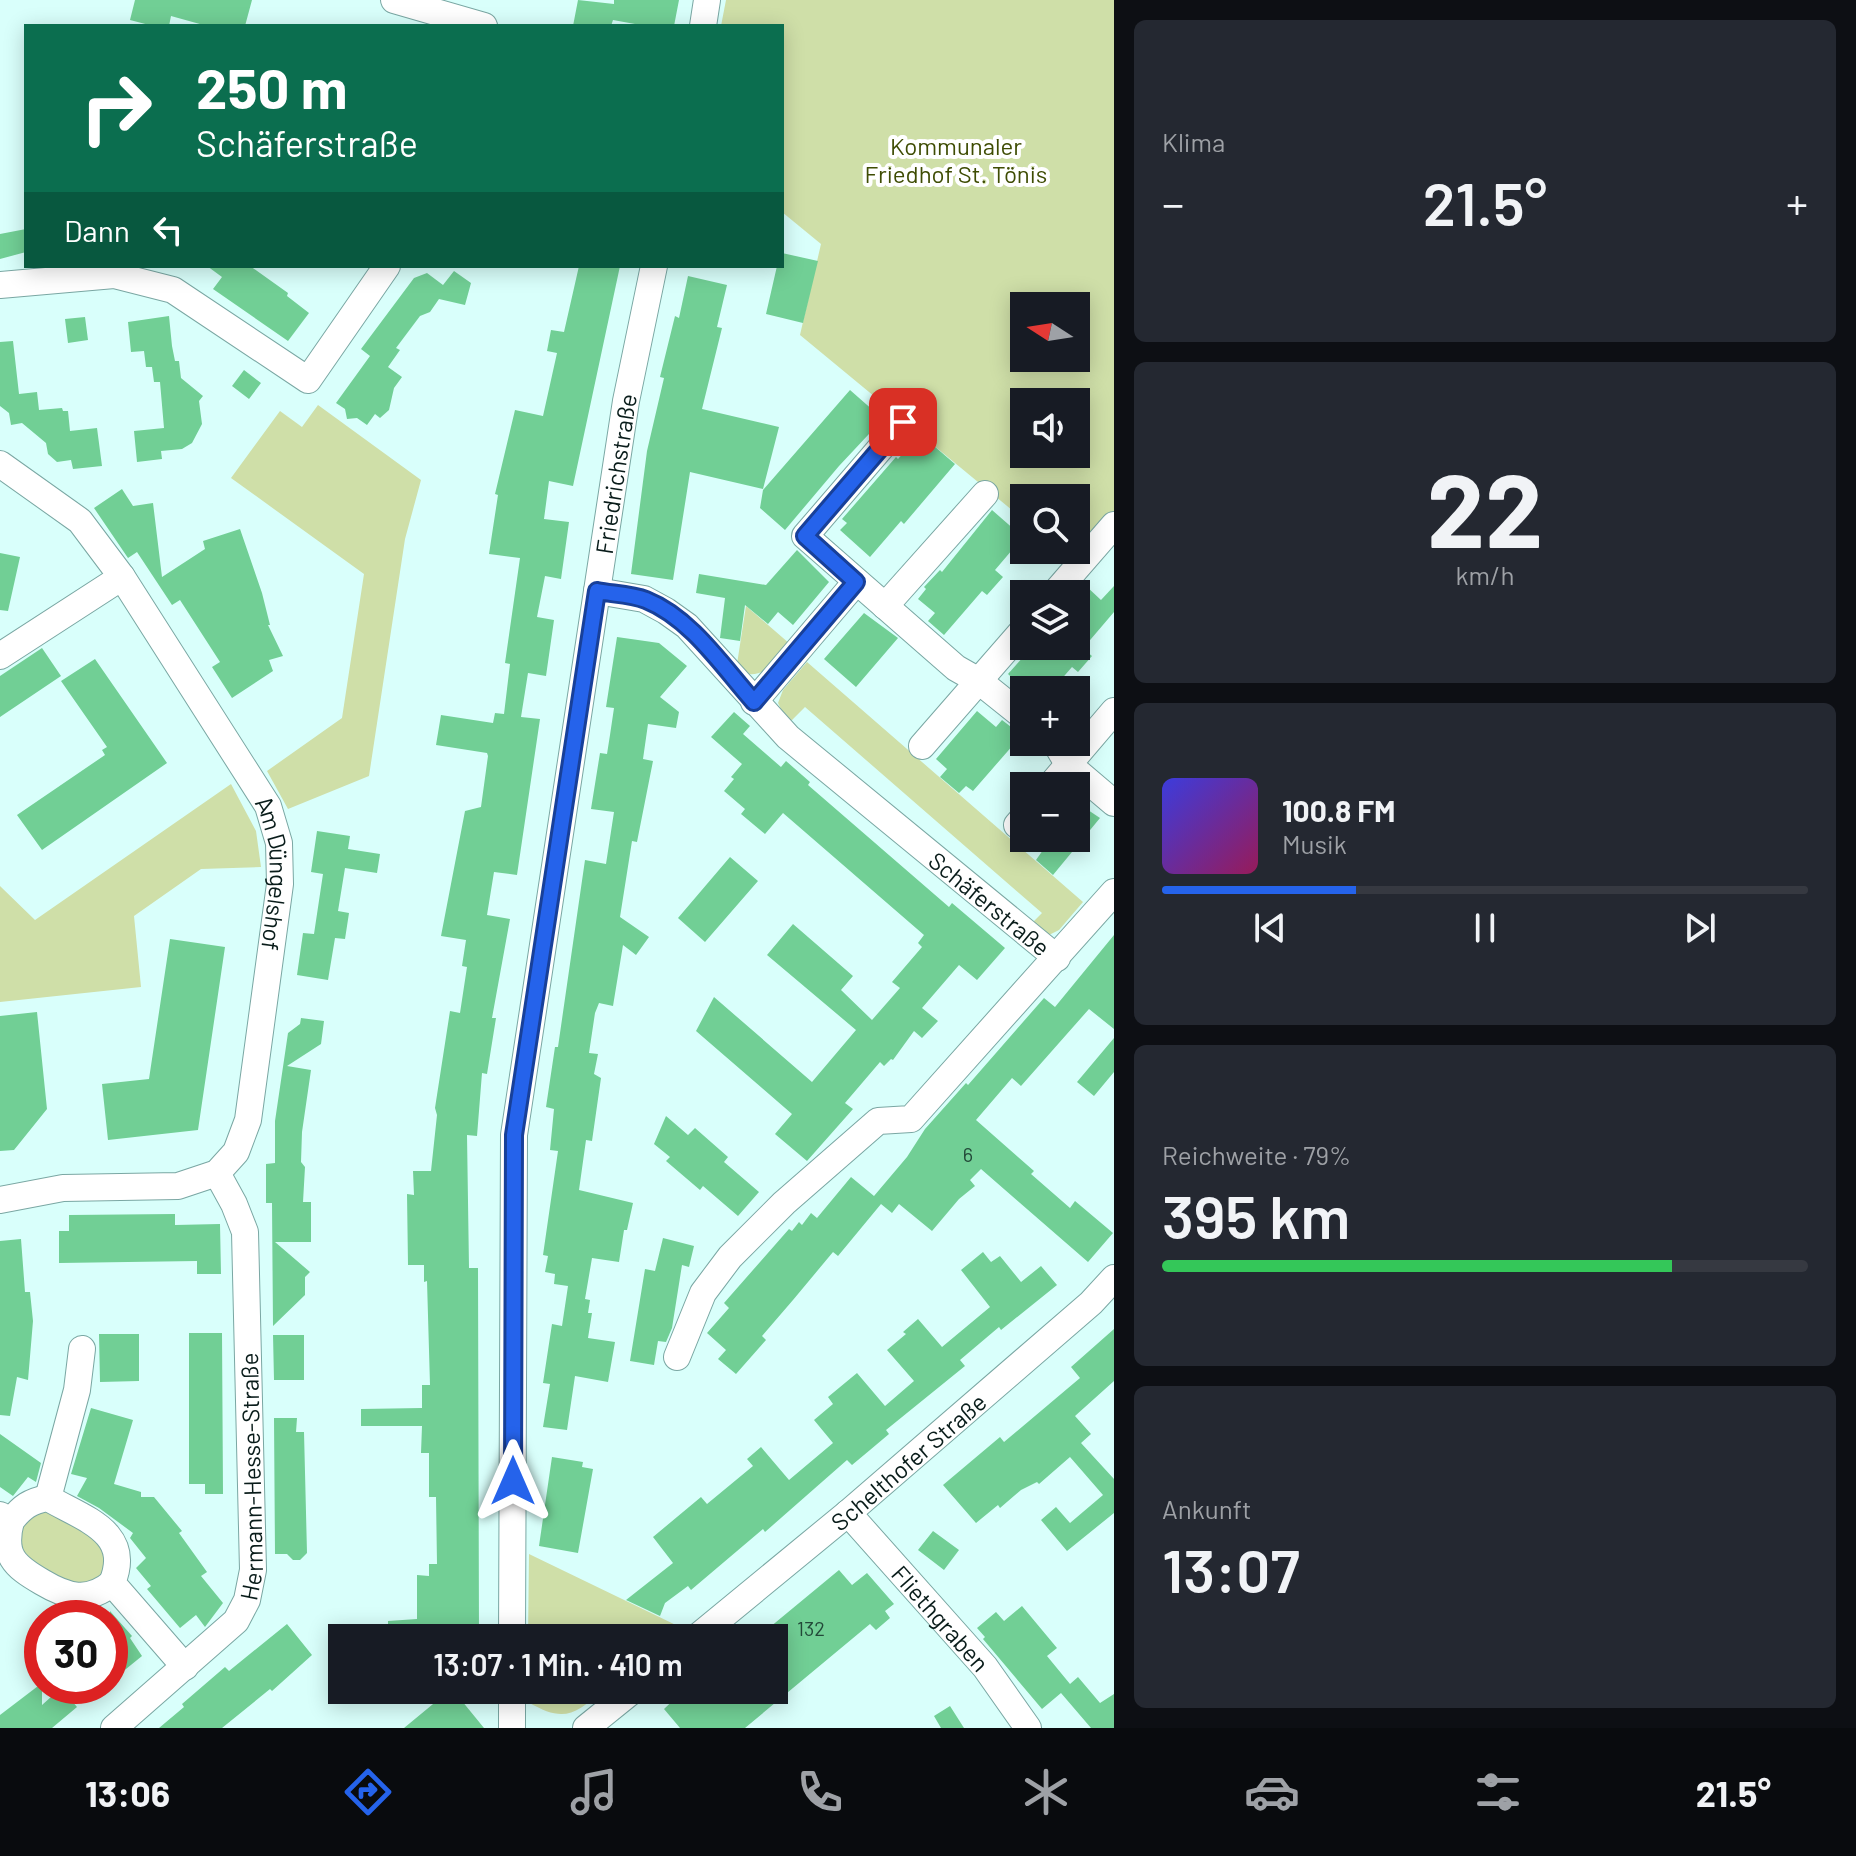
<!DOCTYPE html>
<html lang="de">
<head>
<meta charset="utf-8">
<style>
	:root { --surface:#171b24; --page:#242831; --text:#f1f3f6; --muted:#9ea1a6; --line:#363941; --accent:#2563eb }
	body { margin:0; font-family:Barlow,sans-serif; background:var(--page); color:var(--text); height:100vh; display:flex; flex-direction:column; font-size:30px; white-space:nowrap }
	* { box-sizing:border-box; margin:0 }
	p { font-size:26px; color:var(--muted) }
	.icon { flex:none; width:44px; height:44px; fill:none; stroke:currentColor; stroke-width:2; stroke-linecap:round; stroke-linejoin:round }
	.map { position:relative; flex:1; overflow:hidden }
	.panel { display:flex; flex-direction:column; gap:20px; padding:20px; background:#0d0f14; width:742px }
	.panel>* { flex:none }
	.top-card { position:absolute; left:24px; top:24px; width:760px; height:244px; border-radius:0px; box-shadow:0 4px 20px #0003; background:#0b6e4f; color:#fff; overflow:hidden }
	.needle { width:52px; rotate:282deg }
	.tools { position:absolute; left:1010px; top:292px; display:grid; gap:16px }
	.tools a { display:grid; place-items:center; width:80px; height:80px; border-radius:0px; background:var(--surface); box-shadow:0 4px 20px #0003; font-size:40px }
	.speed { position:absolute; left:24px; top:1600px; display:flex; gap:16px; font-size:40px; font-weight:700; text-align:center }
	.speed>* { display:grid; place-content:center; width:104px; height:104px; border-radius:50%; background:var(--surface); box-shadow:0 4px 20px #0003; line-height:1 }
	.speed .limit { border:12px solid #d22; background:#fff; color:#111 }
	.pin { position:absolute; display:grid; place-items:center; width:68px; height:68px; color:#fff; margin:-34px; border-radius:16px; box-shadow:0 4px 12px #0006 }
	.me { position:absolute; width:88px; margin:-44px; rotate:0deg; stroke-linejoin:round; filter:drop-shadow(0 0 6px #0008) }
	.turn { display:flex; align-items:center; gap:28px; height:168px; padding:0 40px; font-size:36px }
	.turn .icon { width:104px; height:104px; stroke-width:2.5 }
	.turn b { display:block; font-size:56px; line-height:68px }
	.then { display:flex; align-items:center; height:76px; padding:0 40px; background:#0003; gap:16px; font-size:30px }
	.big { font-size:60px; font-weight:600; line-height:1.1 }
	.panel .widget { flex:1; display:flex; flex-direction:column; justify-content:center; gap:12px; min-width:0; padding:0 28px; border-radius:12px; background:var(--page) }
	.panel .dial { align-items:center; gap:0 }
	.dial b { font-size:104px; line-height:1 }
	.song { display:flex; align-items:center; gap:24px }
	.cover { width:96px; height:96px; border-radius:12px; background:linear-gradient(135deg,hsl(240 70% 55%),hsl(330 70% 35%)) }
	.played { height:8px; border-radius:4px; background:linear-gradient(90deg,var(--accent) 30%,var(--line) 30%) }
	.keys { display:flex; justify-content:space-around; direction:ltr }
	.heat { display:flex; justify-content:space-between; align-items:center; font-size:44px; direction:ltr }
	.charge { height:12px; border-radius:6px; background:linear-gradient(90deg,#34c759 79%,var(--line) 0) }
	.trip { position:absolute; left:328px; top:1624px; width:460px; height:80px; border-radius:0px; background:var(--surface); box-shadow:0 4px 20px #0003; font-weight:600; line-height:80px; text-align:center }
	.dock { display:flex; height:128px; justify-content:space-around; align-items:center; background:#090b0e; color:var(--muted) }
	.dock .icon { width:56px; height:56px }
	.dock .current { color:var(--accent) }
	.dock b { font-size:36px; color:var(--text) }
	main { display:flex; flex:1; min-height:0 }
	.map>svg:first-child { display:block }
</style>
</head>
<body>
<main>
<div class="map">
<svg width="1114" height="1728" viewBox="0 0 1114 1728">
	<rect width="100%" height="100%" fill="#d9fffb"/>
	<!-- green -->
	<path fill="#cfdfa8" fill-rule="evenodd" d="M726,0H1114V515L1074,561L1060,550H1076V498H1024V520L800,335L821,244L782,212V26H721ZM1024,306H1076V358H1024ZM1024,402H1076V454H1024Z
		M318,405L421,480L405,539L369,776L288,809L267,771L342,718L364,574L231,478L280,411L302,427Z
		M746,606L790,644C777,660 766,679 743,673L737,664Z
		M807,662L1083,902L1059,930L1047,936L1028,927L1042,913L805,707L791,721L784,715L778,703L783,690Z
		M231,784L256,831L261,867L201,869L134,916L141,987L0,1002V886L35,920Z
		M45,1509L106,1544V1574L80,1590L19,1555V1524Z
		M529,1554L680,1627L666,1638H528Z
		M528,1690H604C574,1715 564,1723 528,1702Z"/>
	<!-- building -->
	<path fill="#71cf95" d="M135,0H252L245,26H207L171,16L169,26H153L130,20Z
		M578,0L614,4V0H679L674,26H646L613,20L611,26H573Z
		M26,229V252L0,259V234Z
		M782,253L818,261L803,323L766,314L777,266H782Z
		M207,266H250L288,293L287,296L309,313L288,341L213,289L222,277Z
		M579,266H620L573,486L549,481L544,519L569,522L561,579L545,576L537,617L554,620L546,676L528,673L521,717L540,719L517,875L494,872L487,915L510,919L492,1018H496L487,1074L482,1073L477,1136L467,1135L469,1268H478L479,1638H388V1621L417,1619V1575L429,1576V1564H437L436,1497H429V1453H421L422,1426H361V1409L422,1408V1385H430L427,1281L424,1282V1265H408L407,1194L414,1195L413,1171H431L437,1115L435,1108L450,1011L460,1013L467,967L462,966L466,940L441,936L465,811L481,807L488,756L487,753L436,745L441,715L493,723L495,713L504,714L510,664L505,663L520,558L489,554L498,495L495,494L515,410L543,416L557,353L547,351L551,330L564,332Z
		M454,271L471,283L465,305L439,299L430,312L420,316L396,348L400,350L388,367L402,377L394,388L389,410L380,418L375,414L367,425L357,418L347,419L345,409L336,403L370,356L361,349L414,278L427,273L443,285Z
		M688,276L727,285L717,327L722,328L702,409L779,427L763,489L690,472L673,580L631,574L647,451L664,378L660,377L675,316L679,318Z
		M169,316L172,346L175,361H179L181,378L203,396L199,401L202,424L192,443L182,449L161,451L162,459L137,462L134,431L164,428L160,382H154L152,367H146L144,351L131,352L128,322Z
		M85,317L88,340L68,343L65,319Z
		M13,341L19,394L37,392L39,410L62,408L63,411H68L70,431L97,428L102,466L73,469L71,460L57,462L48,454L46,443L22,423L11,425L9,413L0,406V342Z
		M244,370L261,383L249,399L232,386Z
		M850,390L883,419L839,466L785,530L760,508L763,490Z
		M912,443L926,455L934,446L955,464L904,524L901,521L870,557L840,530L847,523L842,519L896,457L898,459Z
		M122,489L133,506L153,503L162,577L205,549L203,541L240,529L262,593L270,625H268L283,656L269,660L273,671L232,698L212,667L220,662L180,600L172,605L137,552L128,558L94,508Z
		M992,510L1023,537L995,570L1003,577L987,595L982,591L944,635L928,621L935,613L918,599L926,589L924,587L940,570L942,572Z
		M797,550L829,582L793,625L778,612L768,624L745,605L740,641L720,638L725,598L696,593L699,574L766,585Z
		M0,553L20,557L8,611L0,610Z
		M1086,586L1101,600L1114,586V612L1085,646H1090L1086,651L1092,656L1078,672L1072,667L1052,690H1026L1008,674L1033,646H1076V597Z
		M864,613L898,638L856,687L824,659Z
		M617,637L659,643L687,666L660,697L679,712L676,728L648,724L643,759L653,761L637,842L632,841L620,917L649,937L636,955L623,945L613,1006L599,1003L595,1013L589,1053L598,1054L594,1074L601,1078L592,1141L586,1140L579,1190L633,1203L627,1230H624L619,1262L592,1258L585,1299L590,1300L588,1313H592L588,1338L615,1342L608,1382L575,1376L567,1430L543,1427L550,1384L543,1383L552,1324L562,1326L568,1286L554,1284L555,1274L545,1272L548,1256L543,1255L558,1151L550,1150L554,1109L546,1107L555,1047H558L585,860L606,864L614,812L591,809L600,753L607,754L610,735L614,708L606,707Z
		M42,648L61,676L0,717V676Z
		M95,659L167,763L42,850L17,815L105,755L102,750L107,747L61,681Z
		M977,711L996,727L1002,720L1015,730L1024,733V753L1014,744L973,791L966,786L959,793L940,777L947,769L936,759Z
		M734,712L750,726L743,734L781,767L786,761L810,782L808,785L949,907L952,903L1005,948L977,980L959,965L922,1008L938,1021L922,1038L914,1031L893,1060L891,1059L884,1066L880,1062L845,1103L853,1109L807,1161L775,1134L792,1114L696,1031L714,997L812,1082L856,1030L767,955L793,924L853,976L841,990L872,1020L900,988L892,982L922,947L918,943L924,935L783,813L765,834L741,814L745,809L724,791L734,779L731,777L742,764L711,737Z
		M1076,802L1100,818L1053,875L1036,860L1043,850L1029,838H1076Z
		M317,831L350,836L348,849L380,854L377,873L345,868L338,911L349,913L345,939L335,938L328,980L297,975L303,933L314,934L323,874L311,872Z
		M730,857L758,881L705,942L678,918Z
		M1114,935V1029L1089,1009L1021,1086L1012,1078L976,1120L1034,1171L1031,1174L1070,1208L1075,1201L1113,1233L1088,1262L981,1169L970,1180L975,1186L959,1199L932,1231L899,1204L892,1213L881,1204L838,1256L833,1252L793,1300L762,1336L766,1340L736,1374L718,1359L726,1350L707,1333L729,1308L724,1303L789,1229L792,1231L799,1222L802,1225L811,1213L817,1218L851,1177L874,1196L907,1157L925,1129L966,1083L968,1085L1044,998L1055,1007Z
		M170,939L225,947L198,1130L108,1140L102,1084L149,1079Z
		M37,1012L47,1109L14,1150L0,1151V1016Z
		M301,1018L324,1021L321,1044L287,1066L311,1070L302,1132L301,1162L305,1167L303,1202H311V1242H275L310,1272L305,1277V1295L273,1326L272,1203H266V1164L275,1163V1121L288,1033L300,1024Z
		M1114,1038V1072L1094,1096L1077,1082Z
		M666,1116L688,1135L695,1128L728,1157L724,1162L759,1192L738,1216L703,1186L700,1190L666,1161L670,1157L654,1144Z
		M175,1214V1225L220,1224L221,1274H197V1261L59,1263V1231H69V1215Z
		M663,1238L694,1246L689,1267L682,1265L672,1328L666,1342L658,1341L654,1365L630,1361L645,1269L655,1271Z
		M21,1239L25,1292H30L33,1321L28,1380L17,1377L10,1416L0,1415V1241Z
		M983,1252L991,1262L1000,1256L1021,1282L1041,1266L1057,1285L1001,1330L999,1327L960,1360L965,1366L886,1430L889,1434L870,1450L852,1465L847,1460L765,1532L763,1529L691,1590L688,1586L665,1603L660,1616L626,1600L673,1563L653,1537L701,1497L707,1504L753,1466L747,1459L761,1447L789,1480L833,1443L814,1420L833,1404L828,1397L857,1373L885,1406L914,1381L887,1350L906,1334L903,1332L918,1319L942,1347L990,1307L961,1270Z
		M1114,1329V1381L1075,1416L1091,1434L1081,1443L1114,1479V1513L1067,1551L1041,1520L1056,1507L1070,1523L1103,1495L1070,1457L1039,1484L1037,1482L1021,1490L1000,1508L998,1505L976,1523L943,1485L1000,1437L1004,1442L1080,1378L1071,1367Z
		M189,1333H222L223,1494H205V1484H189Z
		M99,1334H139V1381L100,1382Z
		M273,1335H304V1380H274Z
		M91,1408L133,1420L114,1484L141,1492V1497H154L182,1531L179,1533L207,1572L201,1576L223,1603L205,1627L196,1615L180,1628L147,1589L151,1586L136,1568L146,1558L130,1538L133,1533L99,1508L77,1496L87,1478L71,1474Z
		M274,1418H297L296,1432H304L307,1553L300,1560H293L287,1554H275Z
		M0,1434L41,1463L36,1482L28,1477L13,1496L0,1487Z
		M552,1457L583,1462L582,1467L593,1469L578,1553L539,1546Z
		M933,1531L959,1550L944,1570L918,1550Z
		M839,1570L852,1585L867,1573L894,1604L885,1611L890,1618L876,1630L870,1624L745,1728H680L664,1709L684,1690H774V1650L777,1648L774,1638H769L764,1632Z
		M1022,1606L1057,1648L1047,1656L1070,1684L1078,1677L1100,1703L1114,1694V1728H1091L1061,1693L1042,1709L983,1639L985,1637L977,1628L996,1612L1004,1621Z
		M110,1611L132,1636L130,1638L142,1656L110,1682Z
		M287,1624L312,1655L272,1691L270,1689L222,1728H159L184,1707L182,1704L225,1667L229,1671Z
		M42,1683V1705L61,1688L77,1707L52,1728H0V1715Z
		M450,1690H453L484,1728H404Z
		M950,1706L964,1728H941L934,1716Z"/>
	<g fill="none" stroke-linecap="round" stroke-linejoin="round">
		<defs>
			<g id="minor">
				<path d="M394,0L484,26"/>
				<path d="M703,26L707,0"/>
				<path d="M0,285L114,275L173,290L308,380L387,266"/>
				<path d="M903,422L805,536L956,668L979,681L1024,717"/>
				<path id="s1" d="M0,464L80,521L122,577L268,806L279,843L280,884L248,1120L236,1152L217,1173L178,1186L63,1188L0,1200"/>
				<path id="s2" d="M597,591L644,599L666,611L687,626L788,737L1057,958"/>
				<path d="M1054,594L1114,525"/>
				<path d="M885,606L985,494"/>
				<path d="M0,656L122,577"/>
				<path d="M754,702L856,582"/>
				<path d="M1055,742L1068,764L1114,803"/>
				<path d="M922,746L1024,629"/>
				<path d="M1050,786L1114,711"/>
				<path d="M1017,825L1024,817"/>
				<path d="M677,1357L703,1293L730,1257L784,1203L878,1121L911,1119L1114,892"/>
				<path d="M48,1498L77,1390L82,1349"/>
				<path id="s3" d="M848,1513L985,1667L1028,1728"/>
				<path d="M0,1515L11,1521C22,1507 30,1501 48,1498C84,1519 133,1532 112,1583L185,1667"/>
				<path d="M11,1521C2,1555 14,1566 42,1582C67,1597 88,1603 112,1583"/>
				<path id="s4" d="M512,1638L514,1135L626,401L654,266"/>
				<path id="s5" d="M696,1638L848,1513L1091,1303L1114,1278"/>
				<path id="s6" d="M114,1728L236,1621L247,1600L253,1570L245,1232L234,1204L217,1173"/>
				<path d="M512,1728V1690"/>
				<path d="M586,1728L633,1690"/>
			</g>
		</defs>
		<!-- minor casing -->
		<use href="#minor" stroke="#7aa7a3" stroke-width="28"/>
		<!-- minor -->
		<use href="#minor" stroke="#fff" stroke-width="26"/>
	</g>
	<g fill="none" stroke-linecap="round" stroke-linejoin="round">
		<defs>
			<path id="route" d="M513,1481L514,1135L597,591C612,594 631,594 646,600C691,618 723,667 754,702L856,582L805,536L903,422"/>
		</defs>
		<!-- route casing -->
		<use href="#route" stroke="#184099" stroke-width="20"/>
		<!-- route -->
		<use href="#route" stroke="#2563eb" stroke-width="14"/>
	</g>
	<g text-anchor="middle" dominant-baseline="central" stroke-width="8" stroke-linejoin="round" paint-order="stroke">
		<!-- number labels -->
		<g font-size="20" fill="#234939">
			<text x="968" y="1154">6</text>
			<text x="811" y="1628">132</text>
		</g>
		<!-- park labels -->
		<g font-size="24" fill="#3e4c03" stroke="#fff">
			<text x="956" y="145">Kommunaler<tspan x="956" dy="28">Friedhof St. Tönis</tspan></text>
		</g>
		<!-- street labels -->
		<g font-size="24" fill="#091c1a" stroke="#fff">
			<text stroke="none"><textPath href="#s4" startOffset="1172">Friedrichstraße</textPath></text>
			<text stroke="none"><textPath href="#s1" startOffset="508">Am Düngelshof</textPath></text>
			<text stroke="none"><textPath href="#s2" startOffset="510">Schäferstraße</textPath></text>
			<text stroke="none"><textPath href="#s5" startOffset="276">Schelthofer Straße</textPath></text>
			<text stroke="none"><textPath href="#s6" startOffset="310">Hermann-Hesse-Straße</textPath></text>
			<text stroke="none"><textPath href="#s3" startOffset="140">Fliethgraben</textPath></text>
		</g>
	</g>
</svg>
<div class="tools">
<a><svg class="needle" viewBox="-14 -14 28 28"><path d="M0-13l5 13h-10z" fill="#e53935"/><path d="M0 13l5-13h-10z" fill="#9ea1a6"/></svg></a>
<a><svg class="icon" aria-label="sound" viewBox="0 0 24 24"><path d="M4 9h4l5-4v14l-5-4H4zM17 9q2 3 0 6"/></svg></a>
<a><svg class="icon" aria-label="search" viewBox="0 0 24 24"><circle cx="10" cy="10" r="6"/><path d="M15 15l6 6"/></svg></a>
<a><svg class="icon" aria-label="layers" viewBox="0 0 24 24"><path d="M12 4l9 5-9 5-9-5zM3 14l9 5 9-5"/></svg></a>
<a>+</a>
<a>−</a>
</div>
<div class="speed"><div class="limit">30</div></div>
<div class="pin" style="left:903px;top:422px;background:#d93025"><svg class="icon" aria-label="arrive" viewBox="0 0 24 24"><path d="M6 21V4h12l-3 4 3 4H6"/></svg></div>
<svg class="me" style="left:513px;top:1481px" viewBox="-20 -20 40 40"><path d="M0-17L14 15 0 8-14 15z" fill="#2563eb" stroke="#fff" stroke-width="4"/></svg>
<div class="trip">13:07 · 1 Min. · 410 m</div>
<div class="top-card">
<div class="turn"><svg class="icon" aria-label="right" viewBox="0 0 24 24"><path d="M7 20v-9h11M14 6l5 5-5 5"/></svg><div><b>250 m</b>Schäferstraße</div></div>
<div class="then">Dann<svg class="icon" aria-label="left" viewBox="0 0 24 24"><path d="M17 20v-9H6M10 6l-5 5 5 5"/></svg></div>
</div>
</div>
<section class="panel">
<div class="widget"><p>Klima</p>
<div class="heat"><a>−</a><b class="big">21.5°</b><a>+</a></div>
</div>
<div class="widget dial"><b>22</b><p>km/h</p></div>
<div class="widget">
<div class="song"><i class="cover"></i><div><b>100.8 FM</b><p>Musik</p></div></div>
<div class="played"></div>
<div class="keys"><svg class="icon" aria-label="previous" viewBox="0 0 24 24"><path d="M18 5L8 12l10 7zM5 5v14"/></svg><svg class="icon" aria-label="pause" viewBox="0 0 24 24"><path d="M8 5v14M16 5v14"/></svg><svg class="icon" aria-label="next" viewBox="0 0 24 24"><path d="M6 5l10 7-10 7zM19 5v14"/></svg></div>
</div>
<div class="widget"><p>Reichweite · 79%</p><b class="big">395 km</b><div class="charge"></div></div>
<div class="widget"><p>Ankunft</p><b class="big">13:07</b></div>
</section>
</main>
<nav class="dock">
<b>13:06</b>
<svg class="icon current" aria-label="directions" viewBox="0 0 24 24"><path d="M12 3l9 9-9 9-9-9zM9 14v-3h6M13 9l2 2-2 2"/></svg>
<svg class="icon" aria-label="music" viewBox="0 0 24 24"><path d="M9 18V5l10-2v13"/><circle cx="6" cy="18" r="3"/><circle cx="16" cy="16" r="3"/></svg>
<svg class="icon" aria-label="phone" viewBox="0 0 24 24"><path d="M5 4h4l2 5-3 2q2 4 5 5l2-3 5 2v4C11 20 4 13 5 4z"/></svg>
<svg class="icon" aria-label="climate" viewBox="0 0 24 24"><path d="M12 3v18M4 7l16 10M4 17L20 7"/></svg>
<svg class="icon" aria-label="car" viewBox="0 0 24 24"><path d="M5 17H2v-5l4-1 3-4h7l3 4 3 1v5h-3M9 17h6M6 11h13"/><circle cx="7" cy="17" r="2"/><circle cx="17" cy="17" r="2"/></svg>
<svg class="icon" aria-label="filters" viewBox="0 0 24 24"><path d="M4 7h16M4 17h16"/><circle cx="9" cy="7" r="2"/><circle cx="15" cy="17" r="2"/></svg>
<b>21.5°</b>
</nav>
</body>
</html>
